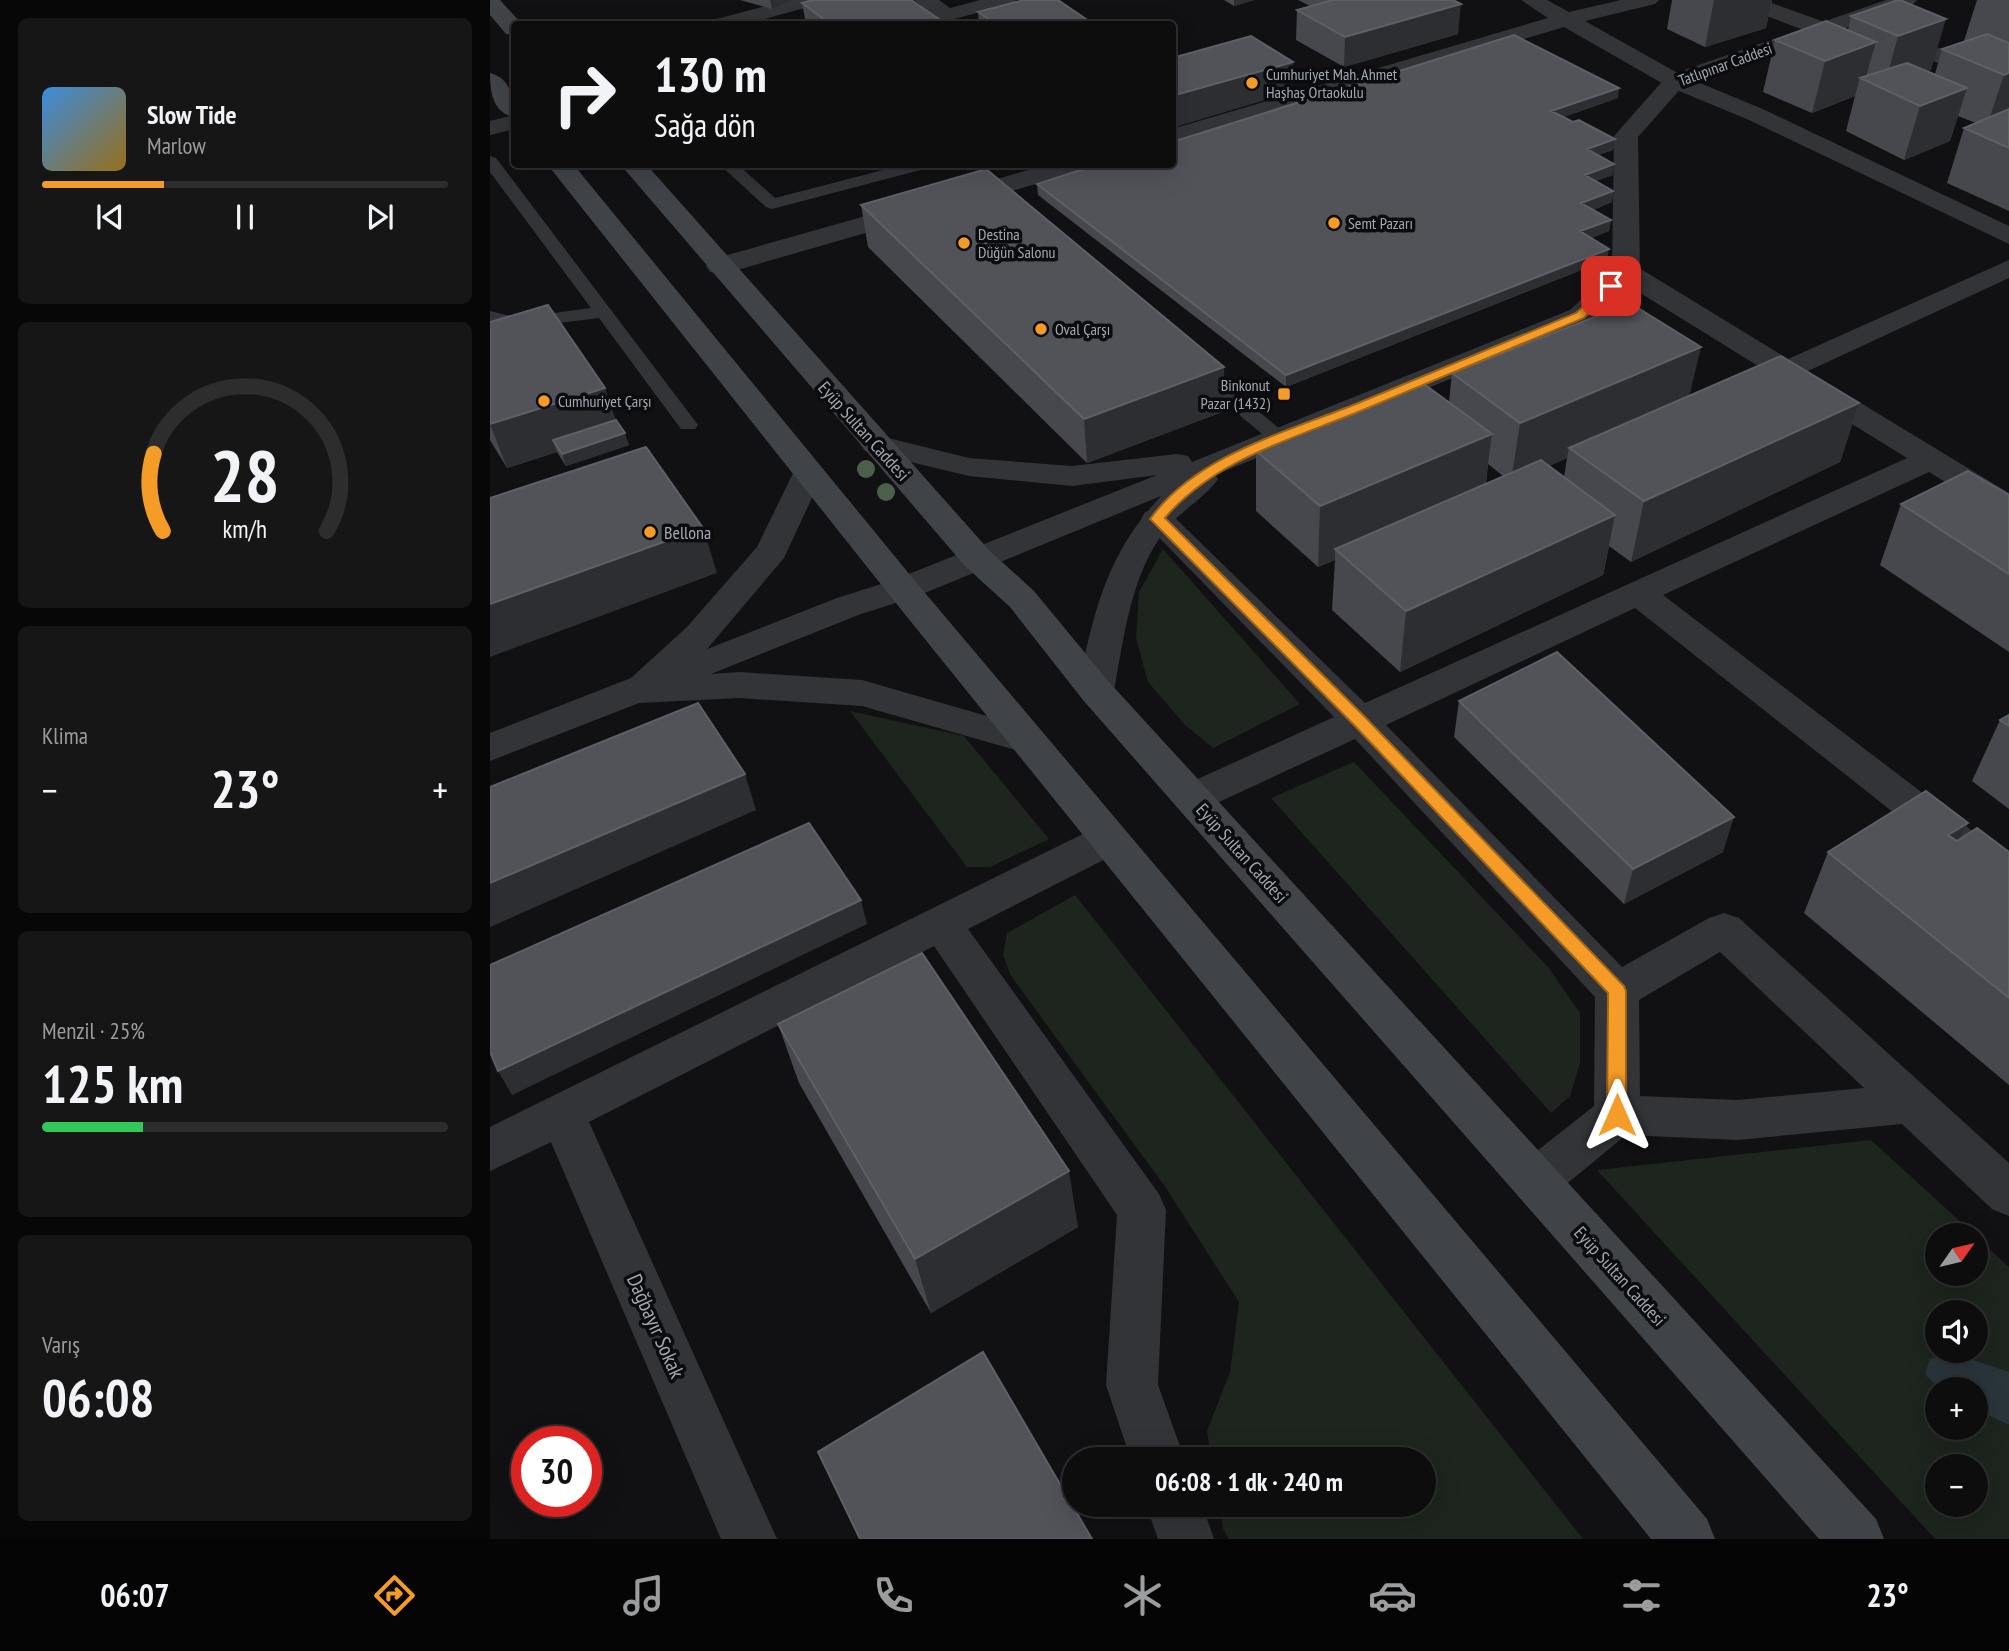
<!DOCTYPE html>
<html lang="tr">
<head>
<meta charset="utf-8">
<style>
	:root { --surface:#0d0d0e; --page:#161617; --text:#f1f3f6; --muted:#9a9c9e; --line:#2d2d2e; --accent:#f59b27 }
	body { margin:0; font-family:"PT Sans Narrow",sans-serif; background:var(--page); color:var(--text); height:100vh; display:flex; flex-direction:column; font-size:26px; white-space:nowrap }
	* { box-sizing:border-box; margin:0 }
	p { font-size:23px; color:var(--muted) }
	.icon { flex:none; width:38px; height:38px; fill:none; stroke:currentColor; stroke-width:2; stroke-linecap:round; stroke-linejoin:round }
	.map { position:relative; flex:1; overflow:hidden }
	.drawer { display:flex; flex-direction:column; gap:18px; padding:18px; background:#070708; width:490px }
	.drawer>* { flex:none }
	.top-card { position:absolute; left:21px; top:21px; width:665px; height:147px; border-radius:7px; box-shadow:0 7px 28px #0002,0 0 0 2px var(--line); background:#0d0d0e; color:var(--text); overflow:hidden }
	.needle { width:46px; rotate:56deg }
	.tools { position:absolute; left:1435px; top:1223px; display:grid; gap:14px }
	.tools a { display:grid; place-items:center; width:63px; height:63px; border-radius:50%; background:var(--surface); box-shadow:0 7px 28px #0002,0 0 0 2px var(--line); font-size:35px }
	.speed { position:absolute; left:21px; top:1426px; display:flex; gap:14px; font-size:35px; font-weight:700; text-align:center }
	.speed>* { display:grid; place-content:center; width:91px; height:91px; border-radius:50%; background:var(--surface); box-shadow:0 7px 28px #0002,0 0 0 2px var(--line); line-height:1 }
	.speed .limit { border:10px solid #d22; background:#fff; color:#111 }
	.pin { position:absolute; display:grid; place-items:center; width:60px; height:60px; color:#fff; margin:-30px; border-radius:14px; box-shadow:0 4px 10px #0006 }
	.me { position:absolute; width:77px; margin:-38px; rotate:0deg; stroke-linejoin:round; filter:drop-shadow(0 0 5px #0008) }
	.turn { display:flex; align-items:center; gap:24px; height:147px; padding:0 28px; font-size:32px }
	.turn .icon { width:91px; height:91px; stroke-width:2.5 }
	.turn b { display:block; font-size:49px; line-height:60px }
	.big { font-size:52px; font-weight:800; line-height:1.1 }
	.drawer .tile { flex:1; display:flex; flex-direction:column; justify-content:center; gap:10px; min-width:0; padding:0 24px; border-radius:10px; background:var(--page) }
	.drawer .dial { align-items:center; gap:0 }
	.dial svg { height:182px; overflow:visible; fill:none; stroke:var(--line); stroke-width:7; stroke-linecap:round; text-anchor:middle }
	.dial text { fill:var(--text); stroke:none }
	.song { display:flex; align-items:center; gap:21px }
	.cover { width:84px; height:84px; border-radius:10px; background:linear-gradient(135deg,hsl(210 70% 55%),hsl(40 70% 35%)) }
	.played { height:7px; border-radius:4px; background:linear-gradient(90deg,var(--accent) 30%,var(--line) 30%) }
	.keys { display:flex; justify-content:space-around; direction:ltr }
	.heat { display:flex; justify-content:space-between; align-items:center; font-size:38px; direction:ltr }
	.charge { height:10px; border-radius:5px; background:linear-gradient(90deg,#34c759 25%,var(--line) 0) }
	.trip { position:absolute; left:572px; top:1447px; width:374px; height:70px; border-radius:35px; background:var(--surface); box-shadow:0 7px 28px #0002,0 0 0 2px var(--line); font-weight:800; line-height:70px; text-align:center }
	.tab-bar { display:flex; height:112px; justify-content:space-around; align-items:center; background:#050506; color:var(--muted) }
	.tab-bar .icon { width:49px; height:49px }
	.tab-bar .on { color:var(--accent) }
	.tab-bar b { font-size:32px; color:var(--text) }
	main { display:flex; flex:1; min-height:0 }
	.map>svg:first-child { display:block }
</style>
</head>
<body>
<main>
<section class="drawer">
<div class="tile">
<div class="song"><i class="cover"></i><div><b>Slow Tide</b><p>Marlow</p></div></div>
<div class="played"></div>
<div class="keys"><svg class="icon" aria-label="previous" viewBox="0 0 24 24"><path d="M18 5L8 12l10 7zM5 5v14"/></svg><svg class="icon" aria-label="pause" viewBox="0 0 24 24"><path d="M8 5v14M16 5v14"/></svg><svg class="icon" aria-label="next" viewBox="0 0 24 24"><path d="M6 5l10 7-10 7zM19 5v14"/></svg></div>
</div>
<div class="tile dial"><svg viewBox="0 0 100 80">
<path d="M14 69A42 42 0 1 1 86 69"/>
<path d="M14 69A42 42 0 0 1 10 35" stroke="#f59b27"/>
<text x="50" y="56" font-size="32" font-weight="700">28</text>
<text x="50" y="72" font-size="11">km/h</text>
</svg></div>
<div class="tile"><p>Klima</p>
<div class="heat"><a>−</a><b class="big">23°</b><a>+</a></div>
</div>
<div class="tile"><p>Menzil · 25%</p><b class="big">125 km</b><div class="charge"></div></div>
<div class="tile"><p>Varış</p><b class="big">06:08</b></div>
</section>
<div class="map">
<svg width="1519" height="1539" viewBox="0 0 1519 1539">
	<rect width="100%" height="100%" fill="#111113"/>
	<!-- green -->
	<path fill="#1d251e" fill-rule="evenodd" d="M673,549L810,704L723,748L695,725L658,682L646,638L649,592Z
		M360,711L474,736L559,839L500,867H477Z
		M864,762L1058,967L1090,1013V1063L1080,1096L1061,1113L781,798Z
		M585,895L1093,1539H739L733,1529L729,1505H934V1460L721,1459L717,1431L740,1372L749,1302L676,1188L521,976L513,955L517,933Z
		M1381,1140L1485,1235L1447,1236V1274H1486V1237L1519,1267V1539H1445L1107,1170ZM1447,1312H1486V1351H1447ZM1447,1390H1486V1428H1447ZM1447,1466H1486V1505H1447Z"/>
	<!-- water -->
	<path fill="#2a353b" d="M1468,1355L1519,1372V1425L1486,1409V1390L1450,1389L1435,1374L1440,1359Z"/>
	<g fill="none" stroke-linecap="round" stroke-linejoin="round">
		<!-- service -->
		<path fill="#323438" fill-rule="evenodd" d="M0,156L6,158L205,421L208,425L205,429H191L109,318L28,328L0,321V311L28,318L101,308L0,172Z
			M229,164H247L285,198L416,164H444L442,167L282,209L276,207Z
			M709,366L716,368L796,434L799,438L796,442H782L702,376L700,372L702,368Z"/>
		<!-- minor -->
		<path fill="#323438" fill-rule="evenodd" d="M298,0H333L329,4L257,24H224L227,19Z
			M424,0H449L460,8L490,0H526L522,4L456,21L448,20Z
			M1031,0H1057L1079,12L1131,0H1169L1165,4L1095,21L1193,76L1275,110L1519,226V244L1259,120L1177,86L1074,27L682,144V129L1058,18Z
			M1242,0H1273L1340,24L1343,29L1340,34H1324L1246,4Z
			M1397,26L1519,78V93L1389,38L1386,33L1389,28Z
			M24,115V129L0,135V121Z
			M560,164H601L598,169L240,272L230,274L220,272L216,266L220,260Z
			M1519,260V278L1318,371L1519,493V517L1507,514L1439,472L1173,595L1519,859V897L1504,892L1145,608L896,725L1132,967L1219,918L1234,913L1249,918L1519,1163V1216L1502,1209L1412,1124L1248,1140L1136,1135L1062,1196L1045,1202L1028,1196L1021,1181L1028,1166L1104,1106L1105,997L865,739L716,808L702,812L688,808L682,798L688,788L844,717L651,519L655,512L667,509L679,512L875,703L1417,458L1126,278L1122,272L1126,266L1136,264L1146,266L1298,359ZM1230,952L1374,1088L1248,1100L1150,1096L1149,1000Z
			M619,824L633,828L639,839L633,850L478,929L669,1194L676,1210L668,1385L695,1460H641L616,1385L627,1215L444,946L99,1122L287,1539H231L61,1142L0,1171V1127L605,828Z
			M656,1505H712L724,1539H668Z"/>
		<!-- tertiary -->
		<path fill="#323438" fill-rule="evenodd" d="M1396,0H1427L1423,4L1193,86L1148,137L1150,272L1100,322L725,475L728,479C715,498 692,510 677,528C641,572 634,637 624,691L619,700L606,704L593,700L588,691C602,616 616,554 671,496L425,597L371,614L221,674L249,672L372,680L552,732L558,741L552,750L539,754L372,706L249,698L149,703L0,761V733L141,678L197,627L267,547L307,465L318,462L329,465L334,472L294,558L217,649L347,598L401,581L667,475L582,486L479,476L375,451L370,444L375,437L386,435L479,458L582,466L687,454L698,456L702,462L1080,310L1122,270L1124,136L1177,76Z"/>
		<!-- secondary -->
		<path fill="#404348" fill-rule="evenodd" d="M0,0H10L32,24H24V35L16,34L0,15Z
			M0,73C21,78 24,99 24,117C3,113 0,92 0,73Z
			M57,164H83L425,581L1217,1519L1225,1539H1161L401,597Z
			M130,164H156L499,550L544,591L619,682L1386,1519L1394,1539H1329L593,700L520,607L475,566Z"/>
	</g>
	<!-- trees -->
	<g fill="#4b5f4b">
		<circle cx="376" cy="469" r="9"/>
		<circle cx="396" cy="492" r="9"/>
	</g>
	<!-- wall -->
	<path fill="#47484e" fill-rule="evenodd" d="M250,0H302L282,9Z
		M734,0H765L744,6Z
		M808,0H963L968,34L854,67L806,40L807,10L820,6Z
		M1182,0H1282L1276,28L1215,47L1177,29Z
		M1408,0L1441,70L1437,71L1445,74L1452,49L1474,41L1487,0H1519V211L1457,183L1474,128L1486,123L1468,116L1460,141L1414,160L1356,131L1365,96L1322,113L1273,92L1285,40L1358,30L1361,16Z
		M312,3L456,24H316Z
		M488,12L596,24H489Z
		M1128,98L1073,117L1083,122L1125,139L1123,150L1108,155L1123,175L1106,181L1123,191L1122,202L1103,210L1121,220L1119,231L1101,238L1117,260L796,387L548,195L547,184Z
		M371,205L735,411L597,463L378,247Z
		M0,322L126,420L139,445L76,466L67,452L17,468L0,440Z
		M962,373L1200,395L1369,403L1350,462L1141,562L1119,546L1113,575L910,672L842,610L845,560L828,567L766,511V451L959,402ZM1077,458L1074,477L1059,466ZM998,464L1013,476L996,483Z
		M1519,495V652L1390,565L1411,504Z
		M969,701L1233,852L1134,904L964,737Z
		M1519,715V809L1482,781L1510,720Z
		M1478,823L1471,839L1519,852V1085L1314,913L1338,852Z
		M288,1024L588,1227L441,1313L309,1083Z"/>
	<!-- shaded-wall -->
	<path fill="#2d2e32" d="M280,0H302L282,9Z
		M744,0H765L744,6Z
		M1224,0H1282L1276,28L1215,47Z
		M971,4L968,34L854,67L855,37Z
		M596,19V24H575Z
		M1456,19L1441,70L1394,88L1408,36Z
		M1386,42L1375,80L1370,78L1365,96L1322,113L1335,61Z
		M803,62L802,92L682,128V96Z
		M1519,73V119L1496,128L1514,75Z
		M1129,88L1128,98L1060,122L1061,111Z
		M1477,88L1460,141L1414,160L1430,106Z
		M1125,139L1123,150L1095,160L1097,149Z
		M1124,164L1123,175L1093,186L1095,175Z
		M1123,191L1122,202L1090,215L1091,203Z
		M1121,220L1119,231L1088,243L1090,231Z
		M1119,249L1117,260L796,387V375Z
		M1211,347L1197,406L1079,448L1077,458L1021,482L1030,423Z
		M734,367L735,411L597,463L594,419Z
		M115,388L130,432L63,440L67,452L17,468L0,424Z
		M1369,403L1350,462L1141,562L1154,501Z
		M135,433L139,445L76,466L72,454Z
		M1002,434L994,494L845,549V560L828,567L830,506Z
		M1125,515L1113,575L910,672L916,611Z
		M213,528L227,573L0,657V604Z
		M255,774L266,810L0,927V883Z
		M1244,817L1233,852L1134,904L1143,869Z
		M1478,823L1450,883L1458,835Z
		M371,900L377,924L22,1095L8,1071Z
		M579,1171L588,1227L441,1313L425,1259Z"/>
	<!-- building -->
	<path fill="#515359" stroke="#5d6067" stroke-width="2" d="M323,0H421L456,24H340L312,3Z
		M534,0H568L596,19L576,24H506L488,12Z
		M843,0H963L971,4L855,37L807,10Z
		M1408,0H1410L1456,19L1408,36L1361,16Z
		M1336,21L1386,42L1335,61L1285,40Z
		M1497,34L1519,43V73L1514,75L1452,49Z
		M1024,35L1129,88L1061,111L1083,122L1089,120L1125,139L1097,149L1124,164L1095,175L1123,191L1091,203L1121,220L1090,231L1119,249L796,375L547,184L609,164H682V142Z
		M761,36L803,62L682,96V58Z
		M1417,63L1477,88L1430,106L1370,78Z
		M1519,109V148L1474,128Z
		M496,169L734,367L594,419L371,205Z
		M1140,303L1211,347L1030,423L962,373Z
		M58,305L115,388L0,424V322Z
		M1291,356L1369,403L1154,501L1079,448Z
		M934,384L1002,434L830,506L766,451Z
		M126,420L135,433L72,454L63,440Z
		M156,447L213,528L0,604V498Z
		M1051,460L1125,515L916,611L845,549Z
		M1478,471L1519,495V574L1411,504Z
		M1067,652L1244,817L1143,869L969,701Z
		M208,703L255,774L0,883V787Z
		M1519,715V726L1510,720Z
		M1436,791L1478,823L1458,835L1467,841L1487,828L1519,852V998L1338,852Z
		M319,823L371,900L8,1071L0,1052V965Z
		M432,953L579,1171L425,1259L288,1024Z
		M493,1352L602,1539H370L328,1452Z"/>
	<!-- route -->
	<path fill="#f59b27" stroke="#9f6519" stroke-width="2" d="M1117,284L1126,286L1094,318C1020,349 946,379 873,410C803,439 725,459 675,518L875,717L1134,986L1136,991V1115L1133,1121L1127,1123L1120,1121L1117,1115L1118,993L864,725L660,519C708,453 801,431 873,401C944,372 1015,343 1086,313Z"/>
	<!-- markers -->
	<g fill="#f59b27" stroke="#0c0c0e" stroke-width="2.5">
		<circle cx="762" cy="83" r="7"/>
		<circle cx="844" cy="223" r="7"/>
		<circle cx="474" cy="243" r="7"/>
		<circle cx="551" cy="329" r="7"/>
		<rect x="787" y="387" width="14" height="14" rx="3.5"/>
		<circle cx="54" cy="401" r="7"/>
		<circle cx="160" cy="532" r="7"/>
	</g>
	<g text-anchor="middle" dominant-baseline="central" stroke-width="7" stroke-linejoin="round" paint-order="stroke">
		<!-- far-street labels -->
		<g font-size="16" fill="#a2a9b4" stroke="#0c0c0e">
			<text transform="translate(1235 64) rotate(-20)">Tatlıpınar Caddesi</text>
		</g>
		<!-- far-poi labels -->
		<g font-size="16" fill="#a2a9b4" stroke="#0c0c0e" text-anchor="start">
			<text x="776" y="74">Cumhuriyet Mah. Ahmet<tspan x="776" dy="18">Haşhaş Ortaokulu</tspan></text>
			<text x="858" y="223">Semt Pazarı</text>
			<text x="488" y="234">Destina<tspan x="488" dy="18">Düğün Salonu</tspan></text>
			<text x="565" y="329">Oval Çarşı</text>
			<text x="780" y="385" text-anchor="end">Binkonut<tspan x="780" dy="18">Pazar (1432)</tspan></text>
			<text x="68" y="401">Cumhuriyet Çarşı</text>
		</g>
		<!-- street labels -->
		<g font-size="18" fill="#a2a9b4" stroke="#0c0c0e">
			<text transform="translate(374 431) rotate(48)">Eyüp Sultan Caddesi</text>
			<text transform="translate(752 853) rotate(48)">Eyüp Sultan Caddesi</text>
			<text transform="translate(1130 1276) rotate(48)">Eyüp Sultan Caddesi</text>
		</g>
		<!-- poi labels -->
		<g font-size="18" fill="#a2a9b4" stroke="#0c0c0e" text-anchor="start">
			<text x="174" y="532">Bellona</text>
		</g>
		<!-- near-street labels -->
		<g font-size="21" fill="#a2a9b4" stroke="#0c0c0e">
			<text transform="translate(166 1326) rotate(66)">Dağbayır Sokak</text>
		</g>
	</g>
</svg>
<div class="tools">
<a><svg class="needle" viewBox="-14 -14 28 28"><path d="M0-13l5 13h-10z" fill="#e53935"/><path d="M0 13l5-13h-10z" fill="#9a9c9e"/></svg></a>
<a><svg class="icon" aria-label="sound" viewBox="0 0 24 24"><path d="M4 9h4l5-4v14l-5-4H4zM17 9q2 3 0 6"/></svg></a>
<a>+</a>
<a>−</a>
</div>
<div class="speed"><div class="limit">30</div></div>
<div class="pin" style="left:1121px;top:286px;background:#d93025"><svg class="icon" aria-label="arrive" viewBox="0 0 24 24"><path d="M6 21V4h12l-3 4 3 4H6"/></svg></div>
<svg class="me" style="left:1127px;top:1115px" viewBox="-20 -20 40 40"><path d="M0-17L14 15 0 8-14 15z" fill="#f59b27" stroke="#fff" stroke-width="4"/></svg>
<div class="trip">06:08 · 1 dk · 240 m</div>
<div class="top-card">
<div class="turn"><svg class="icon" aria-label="right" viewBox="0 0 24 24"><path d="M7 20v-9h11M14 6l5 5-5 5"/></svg><div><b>130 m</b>Sağa dön</div></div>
</div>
</div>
</main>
<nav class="tab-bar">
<b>06:07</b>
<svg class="icon on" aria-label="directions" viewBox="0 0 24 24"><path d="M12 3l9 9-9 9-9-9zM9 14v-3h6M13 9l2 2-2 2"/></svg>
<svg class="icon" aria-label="music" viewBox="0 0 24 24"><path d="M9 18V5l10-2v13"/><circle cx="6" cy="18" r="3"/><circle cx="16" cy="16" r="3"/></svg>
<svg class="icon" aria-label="phone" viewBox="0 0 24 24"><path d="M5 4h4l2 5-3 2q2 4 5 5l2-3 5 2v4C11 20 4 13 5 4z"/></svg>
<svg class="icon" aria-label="climate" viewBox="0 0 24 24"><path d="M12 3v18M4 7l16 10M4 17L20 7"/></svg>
<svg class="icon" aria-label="car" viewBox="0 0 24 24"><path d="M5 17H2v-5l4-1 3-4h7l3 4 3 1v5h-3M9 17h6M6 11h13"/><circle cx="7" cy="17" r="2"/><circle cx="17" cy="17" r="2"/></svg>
<svg class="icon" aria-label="filters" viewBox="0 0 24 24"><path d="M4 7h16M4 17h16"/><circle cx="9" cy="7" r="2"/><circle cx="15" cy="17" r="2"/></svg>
<b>23°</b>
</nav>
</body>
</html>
